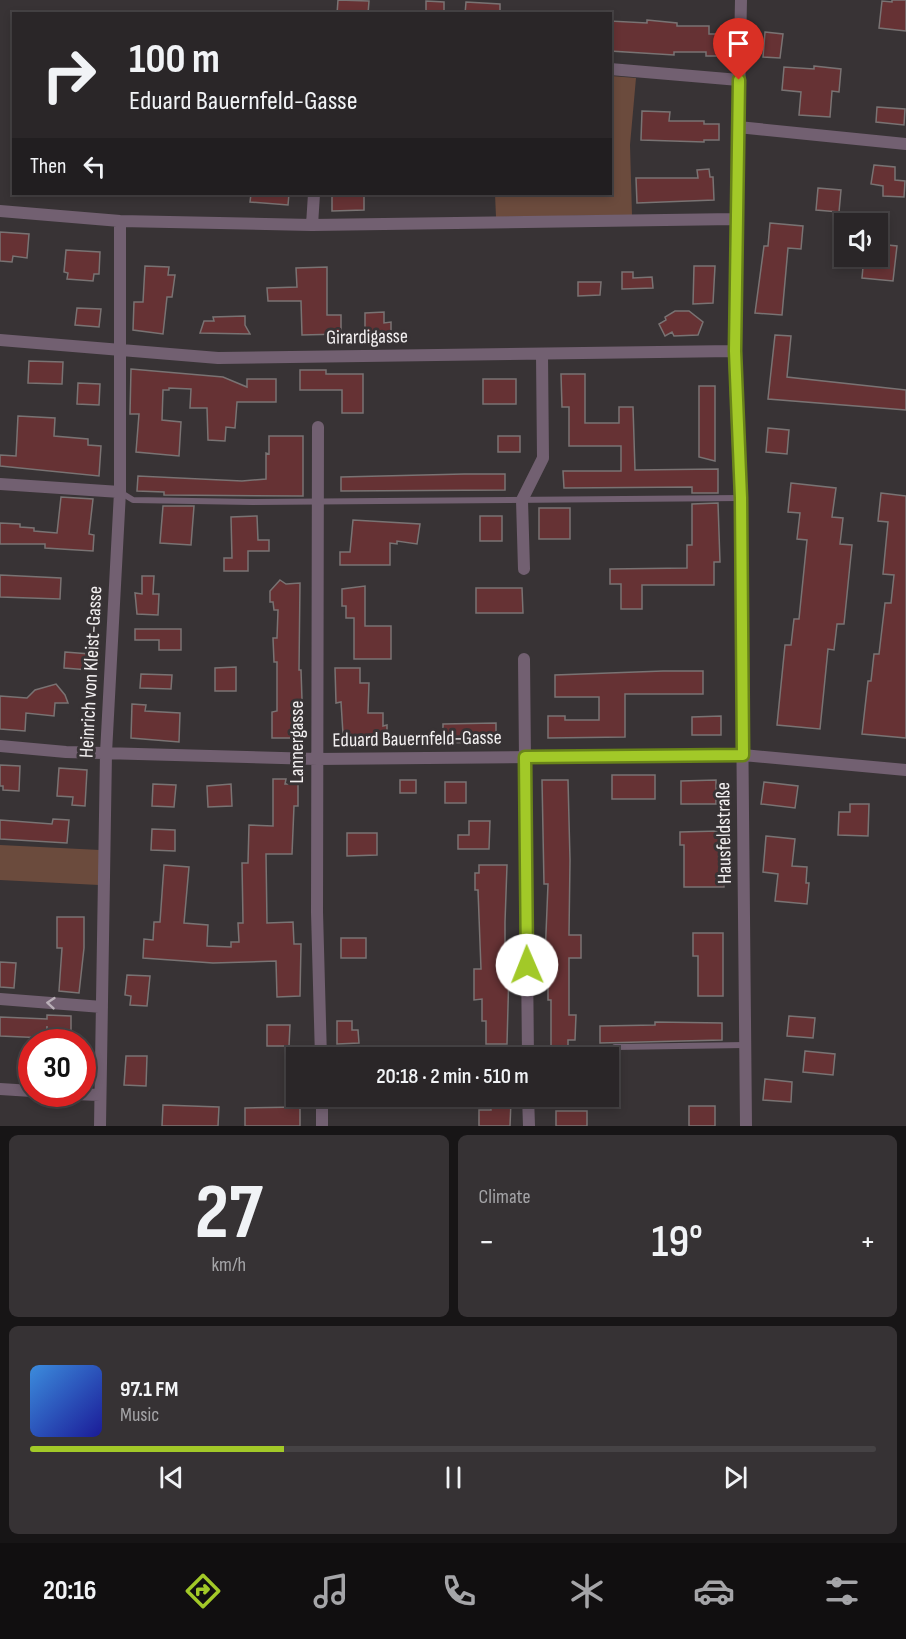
<!DOCTYPE html>
<html lang="en">
<head>
<meta charset="utf-8">
<style>
	:root { --surface:#2a2628; --page:#363234; --text:#f1f3f6; --muted:#a5a5a8; --line:#464345; --accent:#a2c928 }
	body { margin:0; font-family:"Sofia Sans Condensed",sans-serif; background:var(--page); color:var(--text); height:100vh; display:flex; flex-direction:column; font-size:22px; white-space:nowrap }
	* { box-sizing:border-box; margin:0 }
	p { font-size:20px; color:var(--muted) }
	.icon { flex:none; width:33px; height:33px; fill:none; stroke:currentColor; stroke-width:2; stroke-linecap:round; stroke-linejoin:round }
	.map { position:relative; height:1126px; overflow:hidden }
	.panel { display:flex; flex-direction:column; gap:9px; padding:9px; background:#171516; flex:1 }
	.panel>* { flex:none }
	.guide { position:absolute; left:12px; top:12px; width:600px; height:183px; border-radius:0px; box-shadow:0 3px 9px #0003,0 0 0 2px var(--line); background:#2a2628; color:var(--text); overflow:hidden }
	.fabs { position:absolute; left:834px; top:213px; display:grid; gap:12px }
	.fabs a { display:grid; place-items:center; width:54px; height:54px; border-radius:0px; background:var(--surface); box-shadow:0 3px 9px #0003,0 0 0 2px var(--line); font-size:30px }
	.speed { position:absolute; left:18px; top:1029px; display:flex; gap:12px; font-size:30px; font-weight:700; text-align:center }
	.speed>* { display:grid; place-content:center; width:78px; height:78px; border-radius:50%; background:var(--surface); box-shadow:0 3px 9px #0003,0 0 0 2px var(--line); line-height:1 }
	.speed .limit { border:9px solid #d22; background:#fff; color:#111 }
	.pin { position:absolute; display:grid; place-items:center; width:51px; height:51px; color:#fff; margin:-62px -26px; border-radius:50% 50% 50% 0; rotate:-45deg; box-shadow:0 0 6px #0007 }
	.pin .icon { rotate:45deg }
	.me { position:absolute; width:66px; margin:-33px; rotate:359deg; stroke-linejoin:round; filter:drop-shadow(0 0 4px #0008) }
	.turn { display:flex; align-items:center; gap:21px; height:126px; padding:0 18px; font-size:27px }
	.turn .icon { width:78px; height:78px; stroke-width:2.5 }
	.turn b { display:block; font-size:42px; line-height:51px }
	.then { display:flex; align-items:center; height:57px; padding:0 18px; background:#0003; gap:12px; font-size:22px }
	.big { font-size:45px; font-weight:600; line-height:1.1 }
	.panel .card { flex:1; display:flex; flex-direction:column; justify-content:center; gap:9px; min-width:0; padding:0 21px; border-radius:9px; background:var(--page) }
	.panel .dial { align-items:center; gap:0 }
	.dial b { font-size:78px; line-height:1 }
	.song { display:flex; align-items:center; gap:18px }
	.cover { width:72px; height:72px; border-radius:9px; background:linear-gradient(135deg,hsl(210 70% 55%),hsl(240 70% 35%)) }
	.played { height:6px; border-radius:3px; background:linear-gradient(90deg,var(--accent) 30%,var(--line) 30%) }
	.keys { display:flex; justify-content:space-around; direction:ltr }
	.heat { display:flex; justify-content:space-between; align-items:center; font-size:33px; direction:ltr }
	.panel .tiles { flex:1; display:grid; gap:9px; grid-template-columns:1fr 1fr }
	.card:last-child { grid-column:span 2 }
	.trip { position:absolute; left:286px; top:1047px; width:333px; height:60px; border-radius:0px; background:var(--surface); box-shadow:0 3px 9px #0003,0 0 0 2px var(--line); font-weight:600; line-height:60px; text-align:center }
	.tab-bar { display:flex; height:96px; justify-content:space-around; align-items:center; background:#110f10; color:var(--muted) }
	.tab-bar .icon { width:42px; height:42px }
	.tab-bar .selected { color:var(--accent) }
	.tab-bar b { font-size:27px; color:var(--text) }
	.map>svg:first-child { display:block }
</style>
</head>
<body>
<div class="map">
<svg width="906" height="1126" viewBox="0 0 906 1126">
	<rect width="100%" height="100%" fill="#383335"/>
	<!-- green -->
	<path fill="#6b4b3d" d="M611,76L636,78L630,145L632,215L496,217L495,194H610Z
		M0,845L100,850L99,885L0,880Z"/>
	<!-- building -->
	<path fill="#663234" stroke="#797373" stroke-width="1.5" d="M338,0L369,1L368,14H337Z
		M892,0H906V31L879,28L882,1L892,2Z
		M426,1L444,2V14H426Z
		M466,2L500,4V14H465Z
		M647,20L677,23V26H709V34H719L718,56H706V52H674V55L610,51V21L647,23Z
		M765,32L783,34L780,58L763,57Z
		M814,66L841,69L839,92L832,91L830,117L799,115L801,92L782,90L784,67L814,69Z
		M877,107L905,109L904,125L876,122Z
		M642,111L670,112L669,121H704V124H719V140H704V142L641,140Z
		M874,165L895,167V180L905,181L904,197L883,196V186L871,184Z
		M709,169L710,177H713L714,200L637,203L636,178H698L697,170Z
		M818,188L841,190L839,212L816,210Z
		M251,194H289L288,205L250,202Z
		M332,194H364V210L332,211Z
		M770,223L803,226L801,249L788,248L782,315L755,313L764,246H768Z
		M0,232L29,234L27,258L13,256L12,262L0,261Z
		M878,244L897,246L893,281L862,278L864,256H878Z
		M66,250L100,252L99,274H94L93,281L67,279L68,273L64,272Z
		M145,266L169,267L168,275H175L172,297H167L163,334L133,330L134,302H143Z
		M694,266H715L713,303L693,304Z
		M327,267V315H341V334L302,335L301,301H268L267,288L297,287L296,268Z
		M622,272H633V278L652,277L653,288L622,289Z
		M578,282H601L600,295L578,296Z
		M77,308L101,309L99,327L75,325Z
		M675,311H689L703,322L698,335L674,336L672,332L665,336L659,324L666,320L665,317Z
		M384,312V323L391,322V334L365,335V313Z
		M245,316V325L250,334L200,333L204,321H214L213,317Z
		M775,335L791,336L787,377L906,390V410L768,399Z
		M29,361L63,362L62,384L28,383Z
		M131,369L223,377L247,387V379H276V402H237L235,428L226,427L225,441L208,440L207,408H190L191,389L169,388V390H163L162,420L181,422L179,456L136,452L139,414H130Z
		M300,370H326V374H363V413H342V390H300Z
		M561,374H585V423H619V407H633L635,470L718,469V493H692V487L564,488L563,471H621V446H569V407H562Z
		M483,379H516V404H483Z
		M78,383L100,384L99,405L77,404Z
		M699,386H715V461L699,457Z
		M18,416L55,418L54,436L88,439V445L101,446L99,476L0,466V455L16,456Z
		M768,428L789,430L787,454L766,452Z
		M269,436H303V496L164,495V492L137,491L138,476L242,481L266,479V453L269,454Z
		M498,436H520V452H498Z
		M464,474H505V490L341,491V477Z
		M791,483L836,488L832,517L843,518L840,544L852,545L844,624H837L834,650L828,649L820,729L777,725L785,645H791L794,619H799L807,540L797,539L800,513L788,512Z
		M881,493L906,496V738L862,734L868,681H871L874,654H879L885,603H891L894,575L883,574L888,522L878,521Z
		M61,497L93,499L89,534L94,535L93,551L45,548V544H0V523L20,524V527L34,528V531L57,533Z
		M718,503L720,562H714V585H642V609H621V584H610V569L687,568V545H692V504Z
		M163,506H194L191,545L160,543Z
		M539,508H570V539H539Z
		M257,516L258,540H269V551H248V571H224V558H232L231,517Z
		M480,516H502V541H480Z
		M353,520L420,524L417,544L397,541V544L390,543V565H340V552H350Z
		M0,575L61,578L60,599L0,597Z
		M142,576H154L153,594H159L158,615L137,614L135,593L142,594Z
		M280,580L286,584L300,583L299,670H301L302,700H297L298,738H272V712L277,711V662H274L273,638H277L278,610H274L273,602H270V591Z
		M365,586V626H391V659H354V618H346V606H342V589Z
		M476,588H522L523,613H476Z
		M135,629H181V650H159V640H135Z
		M65,652L90,654L89,670L64,668Z
		M236,667V691H215V668Z
		M335,668H360V683H369L368,713H383V726L387,725V738L379,739V742H350V734H343L341,702L336,703Z
		M663,671H703V694H625V737L548,738V716H565V720H599V697H555V675Z
		M141,674L172,675L171,689L140,688Z
		M56,684L65,695L68,703H55L54,716L26,713L25,731L0,729V696L27,698L35,690Z
		M132,704L146,705L145,711L180,713L179,742L131,738Z
		M721,716V735H692V717Z
		M496,723V742L443,743V724Z
		M0,765L20,766L19,791L3,790V786H0Z
		M59,768L87,770L85,806L72,805L73,797L57,796Z
		M612,775H655V799H612Z
		M273,779H286L285,784H298V806H294L292,854H266L267,923L293,922L294,944H301L300,996L277,997L276,961L213,963L143,958L144,939L153,940L154,922H160L164,865L189,867L184,923L208,925L207,946L231,947V942H239L238,923H243L242,863H248L249,825L273,826Z
		M400,780H416V793H400Z
		M542,780H568L570,860L569,935H581V958H569V1015H576L575,1040H568V1058H551V1000H548V958H545L548,884H544Z
		M716,780V804H681V781Z
		M445,782H466V803H445Z
		M764,782L798,786L795,808L761,804Z
		M153,784L176,785L174,807L152,806Z
		M231,784L232,806L208,807L207,786Z
		M850,804H869L868,836L838,835L839,812H850Z
		M53,819L69,820L67,843L0,839V820L52,824Z
		M469,821H490L489,849H458V835H469Z
		M152,829L175,830V851L151,850Z
		M719,831V860H724V887H684V845H680V832Z
		M347,833H377V855L347,856Z
		M766,836L795,839L792,866L807,867L806,883H809L807,904L775,901L778,874L763,872Z
		M479,865H507L505,922V969H509L507,1044H486V1021H482V999L474,1000V969H481L478,890H475V873H479Z
		M57,917H84V948L79,993L59,991L62,948H57Z
		M693,933H723V996H698V956H693Z
		M341,938H366V958H341Z
		M0,962L16,963L14,988L0,987Z
		M127,975L150,976L147,1006L130,1005L131,996L125,995Z
		M47,1015L71,1016V1030L47,1029V1026L46,1038L0,1036V1017L47,1019Z
		M789,1016L815,1018L813,1038L787,1036Z
		M337,1021H352V1030H358L359,1043L337,1044Z
		M655,1022L722,1023V1040L600,1043V1026L655,1025Z
		M267,1025H290L289,1046H267Z
		M805,1051L835,1054L833,1075L803,1072Z
		M126,1056H147L146,1086L124,1085Z
		M765,1079L792,1082L791,1102L763,1100Z
		M490,1101H511L510,1126H479V1110H491Z
		M163,1105L219,1107L218,1126H162Z
		M689,1106H715V1126H689Z
		M300,1107V1126H245V1108Z
		M556,1111H587V1126H556Z"/>
	<g fill="none" stroke-linecap="round" stroke-linejoin="round">
		<!-- lane -->
		<path stroke="#726071" stroke-width="6" d="M120,492L133,500L252,502L740,498
			M615,1047L745,1045"/>
		<!-- street -->
		<path stroke="#726071" stroke-width="12" d="M741,0L734,351L740,498L746,1126
			M610,69L739,80
			M738,127L906,144
			M0,211L120,221L312,225L735,219
			M312,225L314,194
			M0,340L218,358L734,351
			M318,427L317,912L321,1058
			M0,484L120,492
			M524,569L522,500L543,458L542,355
			M524,659L528,1058
			M0,746L66,752L317,759L743,755L906,770
			M0,999L102,1007
			M0,1089L32,1091
			M73,1094L100,1095
			M322,1096V1126
			M528,1096L529,1126
			M100,1126L106,753L120,492V221"/>
	</g>
	<!-- one-way arrows -->
	<defs><path id="oneway-chevron" d="M-2-3.5L2.5 0L-2 3.5" fill="none" stroke-width="1.6" stroke-linecap="round" stroke-linejoin="round" transform="scale(1.5)"/></defs>
	<use stroke="#b9afb7" href="#oneway-chevron" transform="translate(51 1003) rotate(-175)"/>
	<g fill="none" stroke-linecap="round" stroke-linejoin="round">
		<defs>
			<path id="route" d="M527,965L525,757L743,755L741,498L735,351L739,80"/>
		</defs>
		<!-- route casing -->
		<use href="#route" stroke="#69831a" stroke-width="15"/>
		<!-- route -->
		<use href="#route" stroke="#a2c928" stroke-width="10"/>
	</g>
	<g text-anchor="middle" dominant-baseline="central" stroke-width="6" stroke-linejoin="round" paint-order="stroke">
		<!-- street labels -->
		<g font-size="20" fill="#f3f0f1" stroke="#383335">
			<text transform="translate(367 337) rotate(-1)">Girardigasse</text>
			<text transform="translate(91 672) rotate(-87)">Heinrich von Kleist-Gasse</text>
			<text transform="translate(417 739) rotate(-1)">Eduard Bauernfeld-Gasse</text>
			<text transform="translate(297 742) rotate(-90)">Lannergasse</text>
			<text transform="translate(724 833) rotate(-91)">Hausfeldstraße</text>
		</g>
	</g>
</svg>
<div class="fabs">
<a><svg class="icon" aria-label="sound" viewBox="0 0 24 24"><path d="M4 9h4l5-4v14l-5-4H4zM17 9q2 3 0 6"/></svg></a>
</div>
<div class="speed"><div class="limit">30</div></div>
<div class="pin" style="left:739px;top:80px;background:#d93025"><svg class="icon" aria-label="arrive" viewBox="0 0 24 24"><path d="M6 21V4h12l-3 4 3 4H6"/></svg></div>
<svg class="me" style="left:527px;top:965px" viewBox="-20 -20 40 40"><circle r="19" fill="#fff"/><path d="M0-13L10 11 0 6-10 11z" fill="#a2c928"/></svg>
<div class="trip">20:18 · 2 min · 510 m</div>
<div class="guide">
<div class="turn"><svg class="icon" aria-label="right" viewBox="0 0 24 24"><path d="M7 20v-9h11M14 6l5 5-5 5"/></svg><div><b>100 m</b>Eduard Bauernfeld-Gasse</div></div>
<div class="then">Then<svg class="icon" aria-label="left" viewBox="0 0 24 24"><path d="M17 20v-9H6M10 6l-5 5 5 5"/></svg></div>
</div>
</div>
<section class="panel">
<div class="tiles">
<div class="card dial"><b>27</b><p>km/h</p></div>
<div class="card"><p>Climate</p>
<div class="heat"><a>−</a><b class="big">19°</b><a>+</a></div>
</div>
<div class="card">
<div class="song"><i class="cover"></i><div><b>97.1 FM</b><p>Music</p></div></div>
<div class="played"></div>
<div class="keys"><svg class="icon" aria-label="previous" viewBox="0 0 24 24"><path d="M18 5L8 12l10 7zM5 5v14"/></svg><svg class="icon" aria-label="pause" viewBox="0 0 24 24"><path d="M8 5v14M16 5v14"/></svg><svg class="icon" aria-label="next" viewBox="0 0 24 24"><path d="M6 5l10 7-10 7zM19 5v14"/></svg></div>
</div>
</div>
</section>
<nav class="tab-bar">
<b>20:16</b>
<svg class="icon selected" aria-label="directions" viewBox="0 0 24 24"><path d="M12 3l9 9-9 9-9-9zM9 14v-3h6M13 9l2 2-2 2"/></svg>
<svg class="icon" aria-label="music" viewBox="0 0 24 24"><path d="M9 18V5l10-2v13"/><circle cx="6" cy="18" r="3"/><circle cx="16" cy="16" r="3"/></svg>
<svg class="icon" aria-label="phone" viewBox="0 0 24 24"><path d="M5 4h4l2 5-3 2q2 4 5 5l2-3 5 2v4C11 20 4 13 5 4z"/></svg>
<svg class="icon" aria-label="climate" viewBox="0 0 24 24"><path d="M12 3v18M4 7l16 10M4 17L20 7"/></svg>
<svg class="icon" aria-label="car" viewBox="0 0 24 24"><path d="M5 17H2v-5l4-1 3-4h7l3 4 3 1v5h-3M9 17h6M6 11h13"/><circle cx="7" cy="17" r="2"/><circle cx="17" cy="17" r="2"/></svg>
<svg class="icon" aria-label="filters" viewBox="0 0 24 24"><path d="M4 7h16M4 17h16"/><circle cx="9" cy="7" r="2"/><circle cx="15" cy="17" r="2"/></svg>
</nav>
</body>
</html>
